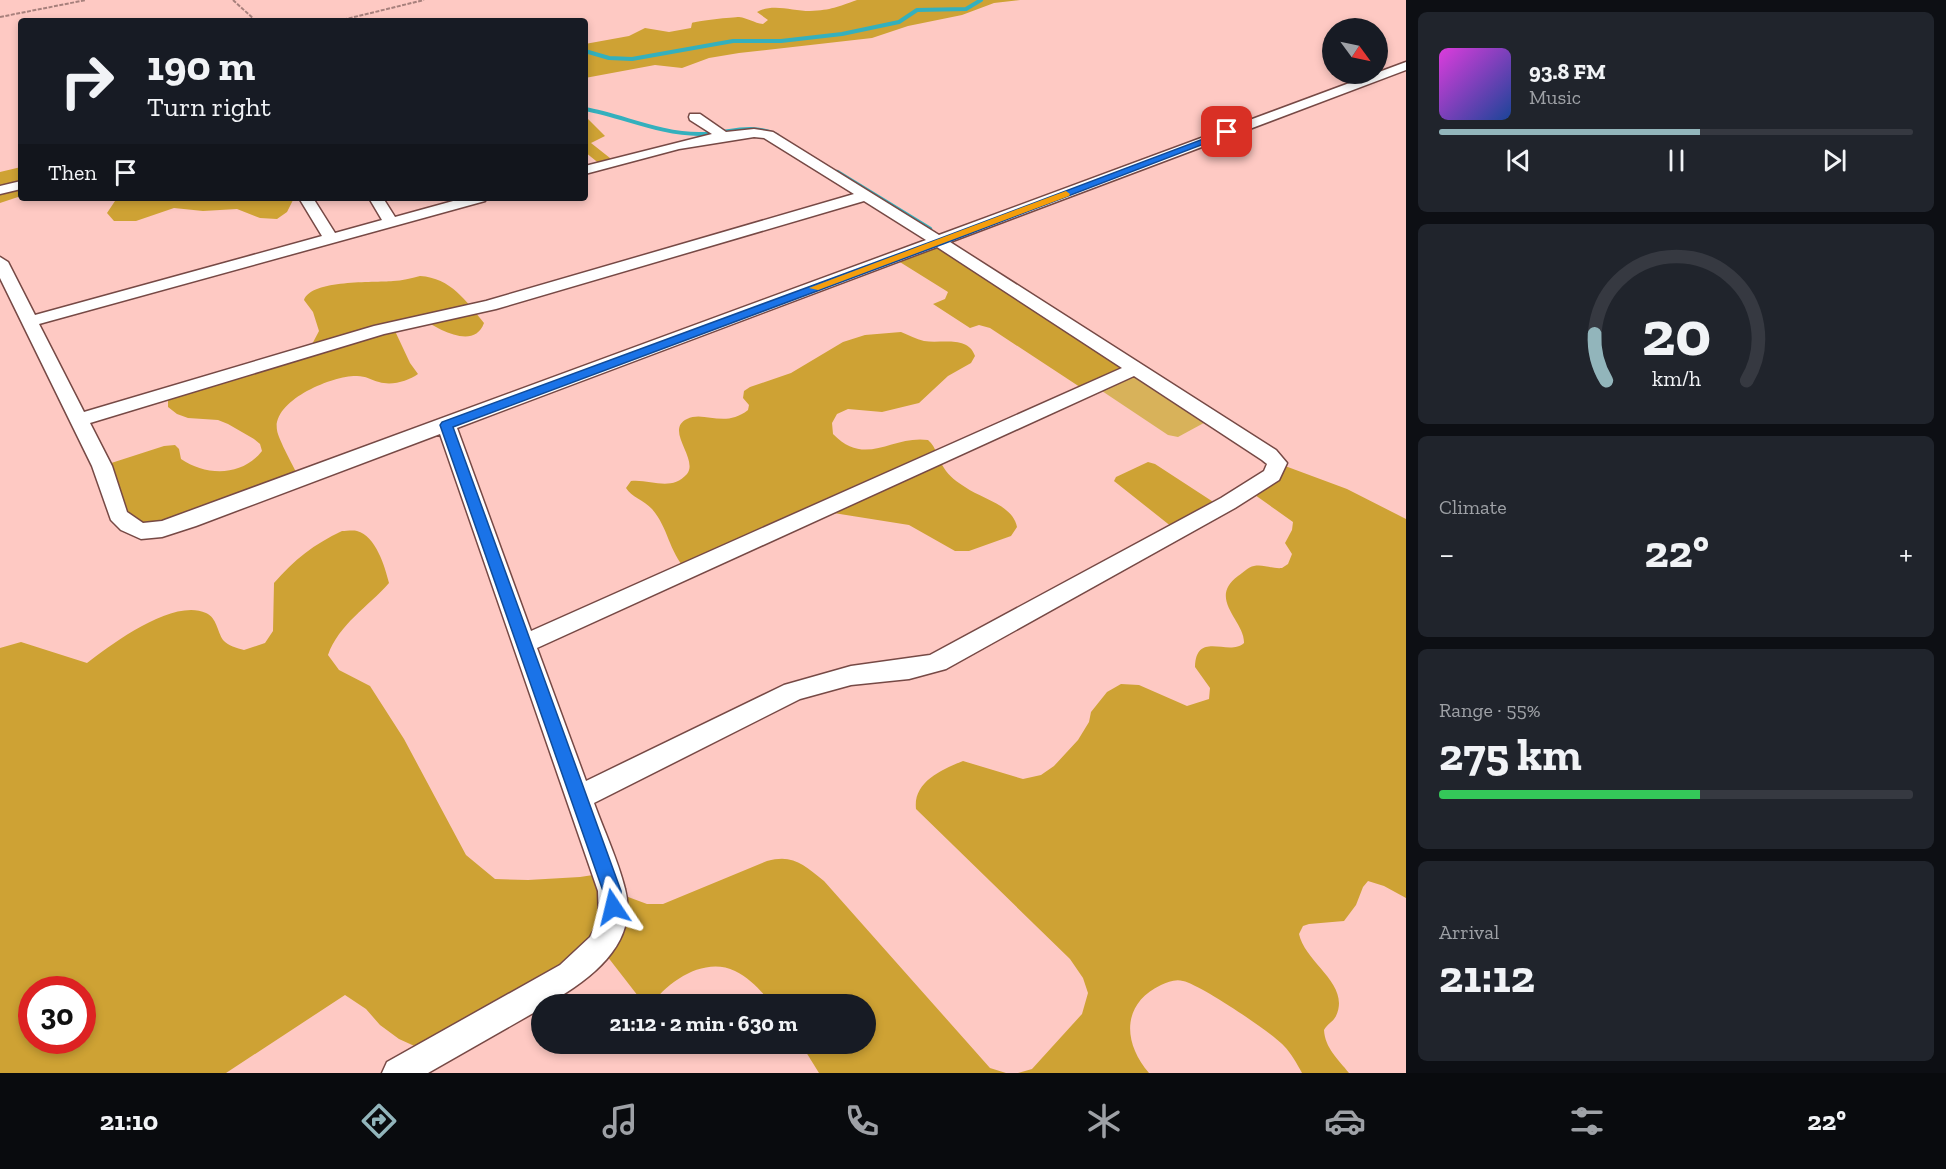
<!DOCTYPE html>
<html lang="en">
<head>
<meta charset="utf-8">
<style>
	:root { --surface:#171b24; --page:#20242c; --text:#f1f3f6; --muted:#9ea1a6; --line:#363941; --accent:#92b5bb }
	body { margin:0; font-family:"Zilla Slab",serif; background:var(--page); color:var(--text); height:100vh; display:flex; flex-direction:column; font-size:22px; white-space:nowrap }
	* { box-sizing:border-box; margin:0 }
	p { font-size:20px; color:var(--muted) }
	.icon { flex:none; width:33px; height:33px; fill:none; stroke:currentColor; stroke-width:2; stroke-linecap:round; stroke-linejoin:round }
	.map { position:relative; flex:1; overflow:hidden }
	.details { display:flex; flex-direction:column; gap:12px; padding:12px; background:#0d0f14; width:540px }
	.details>* { flex:none }
	.hud { position:absolute; left:18px; top:18px; width:570px; height:183px; border-radius:6px; box-shadow:0 3px 9px #0003; background:#171b24; color:var(--text); overflow:hidden }
	.needle { width:39px; rotate:123deg }
	.buttons { position:absolute; left:1322px; top:18px; display:grid; gap:12px }
	.buttons a { display:grid; place-items:center; width:66px; height:66px; border-radius:50%; background:var(--surface); box-shadow:0 3px 9px #0003; font-size:30px }
	.speed { position:absolute; left:18px; top:976px; display:flex; gap:12px; font-size:30px; font-weight:700; text-align:center }
	.speed>* { display:grid; place-content:center; width:78px; height:78px; border-radius:50%; background:var(--surface); box-shadow:0 3px 9px #0003; line-height:1 }
	.speed .limit { border:9px solid #d22; background:#fff; color:#111 }
	.pin { position:absolute; display:grid; place-items:center; width:51px; height:51px; color:#fff; margin:-26px; border-radius:12px; box-shadow:0 3px 9px #0006 }
	.me { position:absolute; width:66px; margin:-33px; rotate:350deg; stroke-linejoin:round; filter:drop-shadow(0 0 4px #0008) }
	.turn { display:flex; align-items:center; gap:21px; height:126px; padding:0 30px; font-size:27px }
	.turn .icon { width:78px; height:78px; stroke-width:2.5 }
	.turn b { display:block; font-size:42px; line-height:51px }
	.then { display:flex; align-items:center; height:57px; padding:0 30px; background:#0003; gap:12px; font-size:22px }
	.big { font-size:45px; font-weight:700; line-height:1.1 }
	.details .widget { flex:1; display:flex; flex-direction:column; justify-content:center; gap:9px; min-width:0; padding:0 21px; border-radius:9px; background:var(--page) }
	.details .dial { align-items:center; gap:0 }
	.dial svg { height:156px; overflow:visible; fill:none; stroke:var(--line); stroke-width:7; stroke-linecap:round; text-anchor:middle }
	.dial text { fill:var(--text); stroke:none }
	.song { display:flex; align-items:center; gap:18px }
	.cover { width:72px; height:72px; border-radius:9px; background:linear-gradient(135deg,hsl(300 70% 55%),hsl(220 70% 35%)) }
	.played { height:6px; border-radius:3px; background:linear-gradient(90deg,var(--accent) 55%,var(--line) 55%) }
	.keys { display:flex; justify-content:space-around; direction:ltr }
	.heat { display:flex; justify-content:space-between; align-items:center; font-size:33px; direction:ltr }
	.charge { height:9px; border-radius:4px; background:linear-gradient(90deg,#34c759 55%,var(--line) 0) }
	.trip { position:absolute; left:531px; top:994px; width:345px; height:60px; border-radius:30px; background:var(--surface); box-shadow:0 3px 9px #0003; font-weight:700; line-height:60px; text-align:center }
	.tabs { display:flex; height:96px; justify-content:space-around; align-items:center; background:#090b0e; color:var(--muted) }
	.tabs .icon { width:42px; height:42px }
	.tabs .active { color:var(--accent) }
	.tabs b { font-size:27px; color:var(--text) }
	main { display:flex; flex:1; min-height:0 }
	.map>svg:first-child { display:block }
</style>
</head>
<body>
<main>
<div class="map">
<svg width="1406" height="1073" viewBox="0 0 1406 1073">
	<rect width="100%" height="100%" fill="#fec9c3"/>
	<!-- green -->
	<path fill="#d8b25a" d="M1136,368L1213,418L1178,437L1168,435L1096,387Z"/>
	<!-- forest -->
	<path fill="#cea234" fill-rule="evenodd" d="M857,0H1020L994,3L962,15L908,26L872,38L739,53L709,58L682,68L655,65L585,78V44L629,36L645,28L669,32L691,28L692,23C695,21 734,17 739,17C748,18 754,23 763,24L768,20L757,12C773,3 792,11 810,11C832,10 837,7 857,0Z
		M585,116L605,136L591,143L615,162L601,165L585,152Z
		M21,167V196L0,203V172Z
		M117,198H294L287,212L277,219L260,218L237,209L203,211L174,208L136,221H114L107,213Z
		M940,242L1136,368L1086,391L990,328L979,325L970,328L933,304L945,299L948,292L895,259Z
		M420,276C451,278 466,301 484,323C474,351 437,328 422,319L395,331L410,363L418,374C408,381 392,386 379,382C371,380 366,376 357,376C334,375 272,400 277,430C278,439 295,469 300,480L189,521L128,525L102,466L164,446L175,445L179,449L181,459C206,476 242,477 262,451L260,444L254,439L228,424L218,420L188,418L177,414L168,407V399L309,350L319,331L313,312L304,300C312,279 373,283 393,281C402,281 411,278 420,276Z
		M901,332C909,335 916,339 924,341C941,344 968,335 975,356L971,363L948,376L919,403L882,412L848,409L837,414L832,423L833,434C866,468 891,435 928,440C937,448 937,458 944,468C949,476 957,482 965,487C982,499 1013,505 1017,527L1011,536L969,551H955L909,525L821,511L687,571C668,550 669,529 652,509C644,500 631,497 626,488L631,481C651,479 671,492 687,474C699,459 664,430 687,419C704,410 724,429 748,410L749,405L743,398L744,391L750,387L791,373L843,342L865,335Z
		M1148,462L1155,464L1221,507L1177,531L1114,481L1116,477Z
		M1277,463L1347,489L1406,519V898L1384,886L1368,881L1363,887L1356,905L1344,921L1309,924L1303,926L1299,934C1305,963 1351,984 1336,1016C1333,1022 1327,1024 1324,1030C1325,1048 1338,1059 1349,1073H1302C1297,1064 1291,1053 1284,1046C1271,1032 1201,985 1183,981C1175,979 1168,982 1161,985C1121,1004 1123,1043 1149,1073H1018L1032,1069L1082,1014L1088,993L1083,978L1070,959L916,809C913,782 941,770 963,761L1023,779L1041,775L1054,766L1078,740L1089,722L1091,712L1107,692L1121,684L1139,685L1187,706L1209,699L1210,688L1195,667C1196,630 1229,657 1244,643C1245,621 1207,599 1238,576C1243,573 1248,567 1254,566C1263,564 1272,569 1282,568L1288,564L1292,554L1285,543L1292,530L1293,522L1248,490Z
		M342,531C346,531 353,530 357,531C376,536 385,567 389,583C368,607 339,624 328,655L339,670L370,686L404,739L466,855L495,879L528,880L580,877L606,873L612,891L647,904H663L767,861C794,854 803,865 824,881L990,1068L1006,1073H819L801,1044H866V1005H773C762,992 751,979 735,971C705,956 668,981 651,1005H645L600,947L432,1054L399,1039L380,1025L366,1009L345,995L226,1073H0V648L21,642L87,663C112,644 173,598 206,613C217,618 217,631 223,640C228,646 237,648 244,650L265,643L273,631L274,583C294,560 314,544 342,531ZM32,990H82V1041H32Z"/>
	<g fill="none" stroke-linecap="round" stroke-linejoin="round">
		<!-- stream-far1 -->
		<path stroke="#34b0bd" stroke-width="4" d="M585,51L609,58L632,59L733,41H781L842,34L899,22L917,10L966,9L981,0
			M585,109C623,116 660,134 699,134C727,134 750,122 777,135"/>
		<!-- stream -->
		<path stroke="#34b0bd" stroke-width="4.5" d="M837,172L930,229"/>
		<defs>
			<path id="minor" d="M1406,62V70L950,242L1276,450L1287,463L1279,480L1235,508L946,669L909,679L851,685L800,699L594,803C604,831 618,860 625,889C640,945 588,981 546,1005H542V1008L428,1073H382L387,1062L560,965L590,937L599,921L598,891L440,434L196,526L162,537L141,539L121,530L111,520L92,466L0,278V257L8,262L35,315L322,236L299,198H313L335,233L382,220L369,198H383L395,217L464,198H487L485,201L39,324L84,412L374,326L486,301L854,194L764,138L754,137L679,149L585,174V166L712,134L690,120L689,117L690,114H700L726,132L754,129L773,132L939,235ZM864,201L926,240L162,521L143,523L127,512L112,466L90,423L384,334L496,309ZM937,247L1122,368L531,631L457,428ZM1134,376L1262,460L1267,464L1264,471L1221,498L930,655L851,666L784,685L586,781L537,648Z
				M21,181V189L0,194V186Z"/>
		</defs>
		<!-- minor casing -->
		<use href="#minor" stroke="#764945" stroke-width="3"/>
		<!-- path -->
		<path stroke="#a7807c" stroke-width="2" stroke-dasharray="4 1.5" stroke-linecap="butt" d="M233,0L256,21
			M0,17L86,0
			M338,21L424,0"/>
		<!-- minor -->
		<use href="#minor" fill="#fff" fill-rule="evenodd"/>
	</g>
	<!-- route -->
	<path fill="#1a73e8" stroke="#114b97" stroke-width="1.5" d="M1227,130L1231,132L1230,134L943,244L453,427L621,891L622,907L619,913L613,916L606,913L603,891L440,425L442,422L936,240Z"/>
	<!-- slow -->
	<path fill="#f59e0b" d="M1066,191L1070,194L1069,196L818,290L809,288Z"/>
</svg>
<div class="buttons">
<a><svg class="needle" viewBox="-14 -14 28 28"><path d="M0-13l5 13h-10z" fill="#e53935"/><path d="M0 13l5-13h-10z" fill="#9ea1a6"/></svg></a>
</div>
<div class="speed"><div class="limit">30</div></div>
<div class="pin" style="left:1227px;top:132px;background:#d93025"><svg class="icon" aria-label="arrive" viewBox="0 0 24 24"><path d="M6 21V4h12l-3 4 3 4H6"/></svg></div>
<svg class="me" style="left:613px;top:907px" viewBox="-20 -20 40 40"><path d="M0-17L14 15 0 8-14 15z" fill="#1a73e8" stroke="#fff" stroke-width="4"/></svg>
<div class="trip">21:12 · 2 min · 630 m</div>
<div class="hud">
<div class="turn"><svg class="icon" aria-label="right" viewBox="0 0 24 24"><path d="M7 20v-9h11M14 6l5 5-5 5"/></svg><div><b>190 m</b>Turn right</div></div>
<div class="then">Then<svg class="icon" aria-label="arrive" viewBox="0 0 24 24"><path d="M6 21V4h12l-3 4 3 4H6"/></svg></div>
</div>
</div>
<section class="details">
<div class="widget">
<div class="song"><i class="cover"></i><div><b>93.8 FM</b><p>Music</p></div></div>
<div class="played"></div>
<div class="keys"><svg class="icon" aria-label="previous" viewBox="0 0 24 24"><path d="M18 5L8 12l10 7zM5 5v14"/></svg><svg class="icon" aria-label="pause" viewBox="0 0 24 24"><path d="M8 5v14M16 5v14"/></svg><svg class="icon" aria-label="next" viewBox="0 0 24 24"><path d="M6 5l10 7-10 7zM19 5v14"/></svg></div>
</div>
<div class="widget dial"><svg viewBox="0 0 100 80">
<path d="M14 69A42 42 0 1 1 86 69"/>
<path d="M14 69A42 42 0 0 1 8 45" stroke="#92b5bb"/>
<text x="50" y="56" font-size="32" font-weight="700">20</text>
<text x="50" y="72" font-size="11">km/h</text>
</svg></div>
<div class="widget"><p>Climate</p>
<div class="heat"><a>−</a><b class="big">22°</b><a>+</a></div>
</div>
<div class="widget"><p>Range · 55%</p><b class="big">275 km</b><div class="charge"></div></div>
<div class="widget"><p>Arrival</p><b class="big">21:12</b></div>
</section>
</main>
<nav class="tabs">
<b>21:10</b>
<svg class="icon active" aria-label="directions" viewBox="0 0 24 24"><path d="M12 3l9 9-9 9-9-9zM9 14v-3h6M13 9l2 2-2 2"/></svg>
<svg class="icon" aria-label="music" viewBox="0 0 24 24"><path d="M9 18V5l10-2v13"/><circle cx="6" cy="18" r="3"/><circle cx="16" cy="16" r="3"/></svg>
<svg class="icon" aria-label="phone" viewBox="0 0 24 24"><path d="M5 4h4l2 5-3 2q2 4 5 5l2-3 5 2v4C11 20 4 13 5 4z"/></svg>
<svg class="icon" aria-label="climate" viewBox="0 0 24 24"><path d="M12 3v18M4 7l16 10M4 17L20 7"/></svg>
<svg class="icon" aria-label="car" viewBox="0 0 24 24"><path d="M5 17H2v-5l4-1 3-4h7l3 4 3 1v5h-3M9 17h6M6 11h13"/><circle cx="7" cy="17" r="2"/><circle cx="17" cy="17" r="2"/></svg>
<svg class="icon" aria-label="filters" viewBox="0 0 24 24"><path d="M4 7h16M4 17h16"/><circle cx="9" cy="7" r="2"/><circle cx="15" cy="17" r="2"/></svg>
<b>22°</b>
</nav>
</body>
</html>
